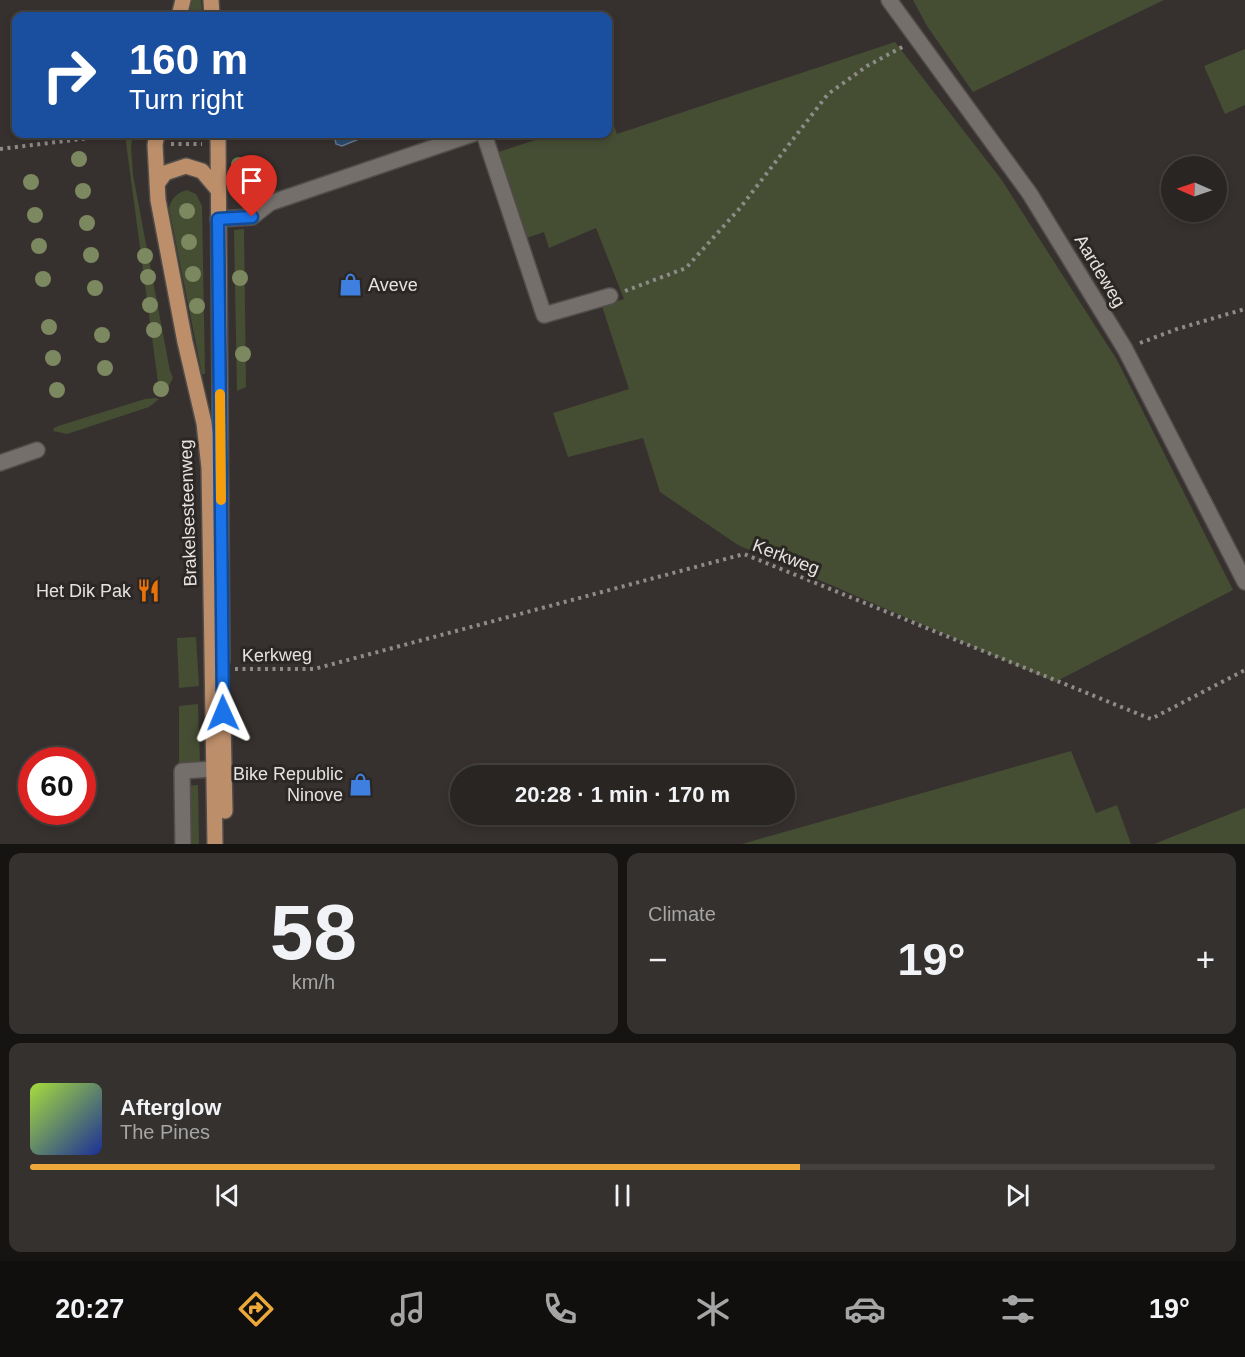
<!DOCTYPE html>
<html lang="en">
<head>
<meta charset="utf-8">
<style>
	:root { --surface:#282522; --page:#34312f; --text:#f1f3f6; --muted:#a5a5a5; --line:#444240; --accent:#eca93a }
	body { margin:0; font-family:Helvetica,sans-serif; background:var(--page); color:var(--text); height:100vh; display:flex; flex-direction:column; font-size:22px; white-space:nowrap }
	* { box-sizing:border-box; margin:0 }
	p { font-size:20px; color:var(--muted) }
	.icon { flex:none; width:33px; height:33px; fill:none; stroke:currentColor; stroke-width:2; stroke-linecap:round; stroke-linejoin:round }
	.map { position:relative; height:844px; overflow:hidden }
	.panel { display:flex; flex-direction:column; gap:9px; padding:9px; background:#161413; flex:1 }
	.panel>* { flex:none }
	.guide { position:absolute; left:12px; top:12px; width:600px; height:126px; border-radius:12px; box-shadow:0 3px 9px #0003,0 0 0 2px var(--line); background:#1a4fa0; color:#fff; overflow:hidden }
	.needle { width:39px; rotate:272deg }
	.fabs { position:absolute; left:1161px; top:156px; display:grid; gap:12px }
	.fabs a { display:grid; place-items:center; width:66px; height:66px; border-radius:50%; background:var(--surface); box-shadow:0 3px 9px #0003,0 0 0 2px var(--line); font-size:30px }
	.speed { position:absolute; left:18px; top:747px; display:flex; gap:12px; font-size:30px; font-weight:700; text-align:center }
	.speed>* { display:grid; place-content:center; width:78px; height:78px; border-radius:50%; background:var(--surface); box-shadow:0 3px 9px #0003,0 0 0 2px var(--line); line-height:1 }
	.speed .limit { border:9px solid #d22; background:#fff; color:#111 }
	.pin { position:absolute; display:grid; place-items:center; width:51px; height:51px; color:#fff; margin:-62px -26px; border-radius:50% 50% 50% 0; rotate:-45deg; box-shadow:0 0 6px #0007 }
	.pin .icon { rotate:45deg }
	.me { position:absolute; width:66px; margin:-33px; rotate:359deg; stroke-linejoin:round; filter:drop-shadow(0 0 4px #0008) }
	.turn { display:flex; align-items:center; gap:21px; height:126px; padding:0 18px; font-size:27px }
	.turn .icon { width:78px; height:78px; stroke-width:2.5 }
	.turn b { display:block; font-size:42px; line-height:51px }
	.big { font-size:45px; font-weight:700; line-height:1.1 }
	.panel .tile { flex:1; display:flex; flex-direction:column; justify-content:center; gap:9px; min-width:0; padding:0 21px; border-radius:12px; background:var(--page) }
	.panel .dial { align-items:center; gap:0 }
	.dial b { font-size:78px; line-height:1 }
	.song { display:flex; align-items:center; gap:18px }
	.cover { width:72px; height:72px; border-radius:9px; background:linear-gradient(135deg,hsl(80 70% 55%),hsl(230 70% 35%)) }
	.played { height:6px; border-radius:3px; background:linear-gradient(90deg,var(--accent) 65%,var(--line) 65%) }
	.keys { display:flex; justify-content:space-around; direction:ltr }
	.heat { display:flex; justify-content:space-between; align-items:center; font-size:33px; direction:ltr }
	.panel .tiles { flex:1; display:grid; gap:9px; grid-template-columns:1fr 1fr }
	.tile:last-child { grid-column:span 2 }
	.trip { position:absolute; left:450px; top:765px; width:345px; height:60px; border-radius:30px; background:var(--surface); box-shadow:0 3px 9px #0003,0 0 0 2px var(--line); font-weight:700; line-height:60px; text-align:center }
	.menu { display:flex; height:96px; justify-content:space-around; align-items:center; background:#100f0e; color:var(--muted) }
	.menu .icon { width:42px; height:42px }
	.menu .selected { color:var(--accent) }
	.menu b { font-size:27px; color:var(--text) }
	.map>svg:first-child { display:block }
</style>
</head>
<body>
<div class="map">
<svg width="1245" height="844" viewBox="0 0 1245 844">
	<rect width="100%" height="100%" fill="#36312e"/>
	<!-- green -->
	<path fill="#454e33" d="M192,0H201L202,16H189Z
		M913,0H1164L973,92L927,26Z
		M895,42L1001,179L1117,360L1233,590L1055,682L738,545L660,492L643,438L568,457L553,413L629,389L602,306L624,299L596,228L549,248L544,232L524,239L498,152L554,134H608V115H610L617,134Z
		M1245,49V105L1225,114L1204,66Z
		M125,135H133L131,147L133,175L170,371L173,378L166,391L160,397Z
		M187,190L196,194L202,206L205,374H202L169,208C172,198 176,193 187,190Z
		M244,229L246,387L237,391L234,230Z
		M155,398L159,399L149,407L67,434L53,431L54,428L58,426L145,399Z
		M196,637L199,686L179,688L177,638Z
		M198,704L200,764L179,765V706Z
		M1071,751L1096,813L1117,805L1131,844H742Z
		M198,785L199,844H186L185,786Z
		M1245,808V844H1154Z"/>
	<!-- water -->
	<path fill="#2c4b6d" stroke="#647890" stroke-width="1.5" d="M337,134H371L342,146L336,144L335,139L338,136Z"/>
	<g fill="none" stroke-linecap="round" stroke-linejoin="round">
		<defs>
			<path id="minor" d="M889,0L1030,194L1125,349L1245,582
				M484,134L544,315L610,296
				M218,219L252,217L270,203L473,134
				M0,463L37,450
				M183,844L182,771L213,769"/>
			<path id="major" d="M211,0L212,16
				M179,16L183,0
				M157,134L155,145L158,200L185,342L204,423L209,468L215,844
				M218,134L222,661
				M157,184L165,173L186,166L202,171L218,190
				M223,721L225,811"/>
		</defs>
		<!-- minor casing -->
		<use href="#minor" stroke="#514d4b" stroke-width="18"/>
		<!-- major casing -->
		<use href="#major" stroke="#514d4b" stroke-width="18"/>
		<!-- path -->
		<path stroke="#8f8b89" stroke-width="4" stroke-dasharray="3 4.5" stroke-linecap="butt" d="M171,144H202
			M0,149L122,134
			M625,291L686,268L740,208L828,94L867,66L904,46
			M1140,343L1177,329L1245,309
			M235,669H314L744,554L1151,719L1245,670"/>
		<!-- minor -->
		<use href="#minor" stroke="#746f6b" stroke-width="15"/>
		<!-- major -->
		<use href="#major" stroke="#bc8e6a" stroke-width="15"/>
	</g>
	<!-- trees -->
	<g fill="#7c885f">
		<circle cx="79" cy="159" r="8"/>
		<circle cx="239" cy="165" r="8"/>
		<circle cx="31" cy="182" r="8"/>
		<circle cx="83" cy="191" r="8"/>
		<circle cx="187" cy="211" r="8"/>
		<circle cx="35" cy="215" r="8"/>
		<circle cx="87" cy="223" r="8"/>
		<circle cx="189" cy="242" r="8"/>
		<circle cx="39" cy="246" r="8"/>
		<circle cx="91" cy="255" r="8"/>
		<circle cx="145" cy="256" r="8"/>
		<circle cx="193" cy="274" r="8"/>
		<circle cx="148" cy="277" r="8"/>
		<circle cx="240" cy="278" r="8"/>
		<circle cx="43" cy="279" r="8"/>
		<circle cx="95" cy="288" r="8"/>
		<circle cx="150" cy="305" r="8"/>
		<circle cx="197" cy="306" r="8"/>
		<circle cx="49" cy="327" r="8"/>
		<circle cx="154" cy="330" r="8"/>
		<circle cx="102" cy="335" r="8"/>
		<circle cx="243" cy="354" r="8"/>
		<circle cx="53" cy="358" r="8"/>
		<circle cx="105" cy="368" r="8"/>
		<circle cx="161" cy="389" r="8"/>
		<circle cx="57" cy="390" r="8"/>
	</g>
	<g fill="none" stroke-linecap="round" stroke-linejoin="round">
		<defs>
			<path id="route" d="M223,713L218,219L252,217"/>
		</defs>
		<!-- route casing -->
		<use href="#route" stroke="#114b97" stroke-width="15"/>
		<!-- route -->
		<use href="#route" stroke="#1a73e8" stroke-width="10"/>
		<!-- slow -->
		<path stroke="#f59e0b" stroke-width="10" d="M220,394L221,500"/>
	</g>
	<!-- icons -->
	<defs>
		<symbol id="shop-bare" viewBox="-9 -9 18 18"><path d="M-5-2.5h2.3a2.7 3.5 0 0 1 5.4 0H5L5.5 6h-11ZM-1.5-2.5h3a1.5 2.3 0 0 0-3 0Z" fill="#3f7fe0" stroke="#2b2724" stroke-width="2.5" paint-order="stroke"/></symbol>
		<symbol id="restaurant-bare" viewBox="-9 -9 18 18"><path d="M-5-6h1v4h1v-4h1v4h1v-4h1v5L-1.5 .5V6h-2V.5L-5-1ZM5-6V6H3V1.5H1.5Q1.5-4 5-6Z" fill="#e8710a" stroke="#2b2724" stroke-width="2.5" paint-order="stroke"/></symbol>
	</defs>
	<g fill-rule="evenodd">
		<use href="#shop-bare" x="334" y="268" width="33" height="33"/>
		<use href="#restaurant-bare" x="132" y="574" width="33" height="33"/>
		<use href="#shop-bare" x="344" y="768" width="33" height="33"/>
	</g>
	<g text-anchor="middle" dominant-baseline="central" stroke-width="6" stroke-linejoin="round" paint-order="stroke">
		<!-- street labels -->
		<g font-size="18" fill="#e5e2e0" stroke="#2b2724">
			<text transform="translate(1100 271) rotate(59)">Aardeweg</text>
			<text transform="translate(188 513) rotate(-92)">Brakelsesteenweg</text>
			<text transform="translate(786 557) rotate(21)">Kerkweg</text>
			<text transform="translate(277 655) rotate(-1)">Kerkweg</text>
		</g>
		<!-- poi labels -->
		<g font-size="18" fill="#e5e2e0" stroke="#2b2724" text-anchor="end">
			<text x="368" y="285" text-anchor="start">Aveve</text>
			<text x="131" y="591">Het Dik Pak</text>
			<text x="343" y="774">Bike Republic<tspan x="343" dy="21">Ninove</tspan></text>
		</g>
	</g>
</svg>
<div class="fabs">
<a><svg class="needle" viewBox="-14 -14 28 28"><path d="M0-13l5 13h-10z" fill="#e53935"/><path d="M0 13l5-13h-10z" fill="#a5a5a5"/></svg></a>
</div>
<div class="speed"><div class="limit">60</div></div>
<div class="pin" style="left:252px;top:217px;background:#d93025"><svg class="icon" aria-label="arrive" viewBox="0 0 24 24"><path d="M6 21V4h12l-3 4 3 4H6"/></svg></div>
<svg class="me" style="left:223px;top:713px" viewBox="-20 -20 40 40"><path d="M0-17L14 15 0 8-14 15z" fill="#1a73e8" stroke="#fff" stroke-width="4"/></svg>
<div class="trip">20:28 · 1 min · 170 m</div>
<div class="guide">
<div class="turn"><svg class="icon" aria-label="right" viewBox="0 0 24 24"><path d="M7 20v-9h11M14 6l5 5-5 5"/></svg><div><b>160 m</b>Turn right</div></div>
</div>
</div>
<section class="panel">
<div class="tiles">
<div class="tile dial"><b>58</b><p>km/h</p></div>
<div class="tile"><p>Climate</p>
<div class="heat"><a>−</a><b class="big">19°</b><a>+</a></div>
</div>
<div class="tile">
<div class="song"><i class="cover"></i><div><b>Afterglow</b><p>The Pines</p></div></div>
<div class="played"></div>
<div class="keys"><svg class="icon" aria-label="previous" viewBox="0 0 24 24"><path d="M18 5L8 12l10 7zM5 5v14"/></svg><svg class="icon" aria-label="pause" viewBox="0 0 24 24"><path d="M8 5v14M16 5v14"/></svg><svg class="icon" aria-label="next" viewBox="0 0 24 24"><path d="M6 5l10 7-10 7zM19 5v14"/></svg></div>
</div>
</div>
</section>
<nav class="menu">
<b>20:27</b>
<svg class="icon selected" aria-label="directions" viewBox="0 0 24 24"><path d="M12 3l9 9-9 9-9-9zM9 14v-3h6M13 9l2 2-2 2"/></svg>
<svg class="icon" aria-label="music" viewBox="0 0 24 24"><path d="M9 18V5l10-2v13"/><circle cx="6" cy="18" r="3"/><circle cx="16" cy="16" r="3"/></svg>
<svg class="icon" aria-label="phone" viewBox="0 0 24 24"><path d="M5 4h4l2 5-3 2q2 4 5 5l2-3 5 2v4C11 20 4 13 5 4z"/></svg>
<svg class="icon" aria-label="climate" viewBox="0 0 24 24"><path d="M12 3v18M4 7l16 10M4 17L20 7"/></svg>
<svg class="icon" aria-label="car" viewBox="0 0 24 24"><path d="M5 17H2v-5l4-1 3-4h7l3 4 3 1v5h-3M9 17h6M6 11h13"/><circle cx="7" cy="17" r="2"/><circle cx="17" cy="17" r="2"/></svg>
<svg class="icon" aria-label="filters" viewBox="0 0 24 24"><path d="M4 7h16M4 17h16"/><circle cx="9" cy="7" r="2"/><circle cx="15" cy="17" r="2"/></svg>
<b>19°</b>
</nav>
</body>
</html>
